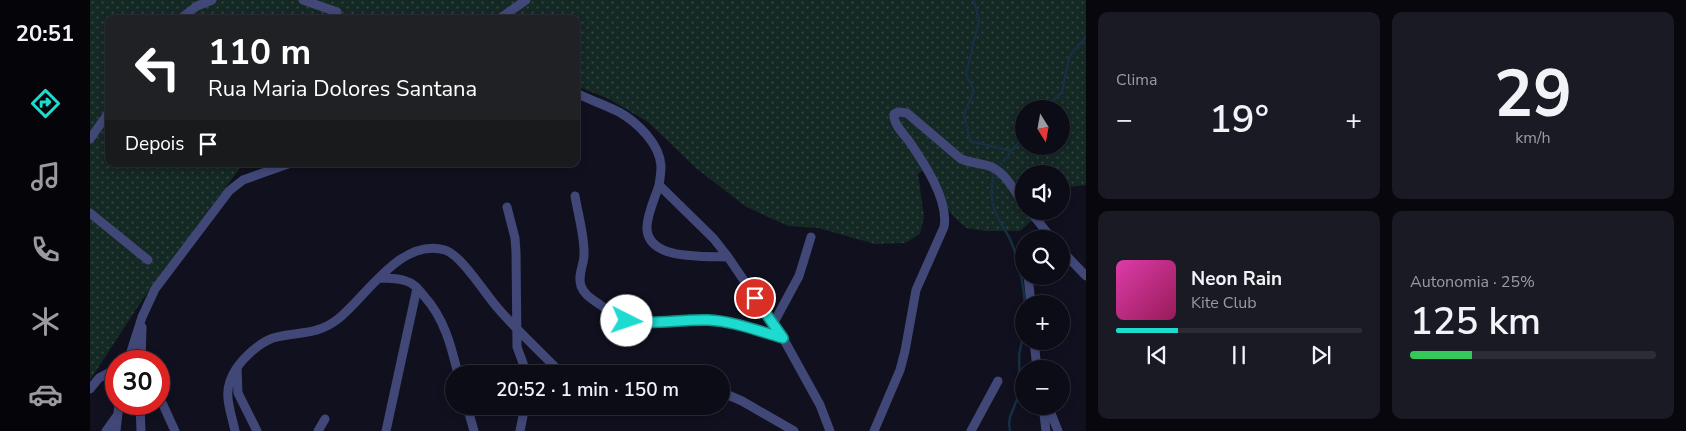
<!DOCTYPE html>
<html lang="pt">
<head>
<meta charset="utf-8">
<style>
	:root { --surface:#0c0c17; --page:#1a1a24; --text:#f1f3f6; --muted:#9a9ba1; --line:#2c2c36; --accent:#1edbd0 }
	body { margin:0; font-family:"Nunito Sans",sans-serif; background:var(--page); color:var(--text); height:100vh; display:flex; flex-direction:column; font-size:19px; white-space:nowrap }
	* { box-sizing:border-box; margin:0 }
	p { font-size:16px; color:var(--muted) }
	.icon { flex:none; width:28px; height:28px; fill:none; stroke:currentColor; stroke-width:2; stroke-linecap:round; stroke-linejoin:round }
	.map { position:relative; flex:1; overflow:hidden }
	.sheet { display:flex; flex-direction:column; gap:12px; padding:12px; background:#07070d; width:600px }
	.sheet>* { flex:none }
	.top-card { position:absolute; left:15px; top:15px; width:475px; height:152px; border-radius:10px; box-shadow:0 2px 8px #0003,0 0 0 1px var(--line); background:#202124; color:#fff; overflow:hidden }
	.needle { width:32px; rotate:169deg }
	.controls { position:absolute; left:925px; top:100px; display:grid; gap:10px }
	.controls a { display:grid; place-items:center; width:55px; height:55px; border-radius:50%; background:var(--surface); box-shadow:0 2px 8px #0003,0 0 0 1px var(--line); font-size:25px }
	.speed { position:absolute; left:15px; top:350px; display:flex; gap:10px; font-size:25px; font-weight:700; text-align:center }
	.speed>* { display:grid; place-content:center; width:65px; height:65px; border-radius:50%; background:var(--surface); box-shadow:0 2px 8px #0003,0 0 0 1px var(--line); line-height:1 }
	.speed .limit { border:8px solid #d22; background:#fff; color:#111 }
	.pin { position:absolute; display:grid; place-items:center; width:42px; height:42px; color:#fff; margin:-21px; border:2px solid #fff; border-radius:50%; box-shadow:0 1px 5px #0007 }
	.me { position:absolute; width:55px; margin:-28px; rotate:94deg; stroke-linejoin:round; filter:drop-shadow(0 0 4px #0008) }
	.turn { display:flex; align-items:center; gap:18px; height:105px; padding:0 20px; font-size:22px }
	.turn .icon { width:65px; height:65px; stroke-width:2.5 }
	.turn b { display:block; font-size:35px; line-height:42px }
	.then { display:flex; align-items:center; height:48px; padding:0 20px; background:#0003; gap:10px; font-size:19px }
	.big { font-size:38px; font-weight:600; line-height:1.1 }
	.sheet .card { flex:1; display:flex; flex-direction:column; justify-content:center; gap:8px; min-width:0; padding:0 18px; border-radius:10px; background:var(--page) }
	.sheet .dial { align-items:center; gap:0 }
	.dial b { font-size:65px; line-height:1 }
	.song { display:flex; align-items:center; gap:15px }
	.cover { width:60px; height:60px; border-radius:8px; background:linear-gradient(135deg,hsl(320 70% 55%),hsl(330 70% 35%)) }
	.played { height:5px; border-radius:2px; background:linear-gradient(90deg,var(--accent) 25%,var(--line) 25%) }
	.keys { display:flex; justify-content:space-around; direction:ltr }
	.heat { display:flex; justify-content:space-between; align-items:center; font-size:28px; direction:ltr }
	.charge { height:8px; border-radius:4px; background:linear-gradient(90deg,#34c759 25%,var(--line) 0) }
	.sheet .tiles { flex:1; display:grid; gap:12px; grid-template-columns:repeat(2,1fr) }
	.trip { position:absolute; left:355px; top:365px; width:285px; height:50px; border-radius:25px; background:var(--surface); box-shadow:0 2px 8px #0003,0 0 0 1px var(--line); font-weight:600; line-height:50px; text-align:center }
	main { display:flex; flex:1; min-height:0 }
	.tab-bar { display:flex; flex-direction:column; width:90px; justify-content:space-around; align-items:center; background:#050509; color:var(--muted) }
	.tab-bar .icon { width:35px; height:35px }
	.tab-bar .selected { color:var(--accent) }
	.tab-bar b { font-size:22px; color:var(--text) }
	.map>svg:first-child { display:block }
</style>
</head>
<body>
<main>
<nav class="tab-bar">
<b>20:51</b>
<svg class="icon selected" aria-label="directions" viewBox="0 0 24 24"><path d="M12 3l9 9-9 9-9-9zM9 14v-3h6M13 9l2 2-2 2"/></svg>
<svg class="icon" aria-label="music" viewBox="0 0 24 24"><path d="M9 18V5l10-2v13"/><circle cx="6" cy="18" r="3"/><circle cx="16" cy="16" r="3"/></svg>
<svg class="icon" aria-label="phone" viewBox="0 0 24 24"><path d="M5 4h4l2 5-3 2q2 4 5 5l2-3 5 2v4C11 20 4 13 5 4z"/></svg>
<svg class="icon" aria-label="climate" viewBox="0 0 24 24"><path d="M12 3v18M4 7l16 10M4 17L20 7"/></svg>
<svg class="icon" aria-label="car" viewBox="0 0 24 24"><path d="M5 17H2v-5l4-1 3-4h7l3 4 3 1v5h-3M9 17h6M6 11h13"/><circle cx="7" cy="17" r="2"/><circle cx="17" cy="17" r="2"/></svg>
</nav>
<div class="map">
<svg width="996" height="431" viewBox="0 0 996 431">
	<defs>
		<pattern id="grass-dots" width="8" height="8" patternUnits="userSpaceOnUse" patternTransform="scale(1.25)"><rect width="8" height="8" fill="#142824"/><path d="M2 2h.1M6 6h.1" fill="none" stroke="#354645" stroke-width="1.8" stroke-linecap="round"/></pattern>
	</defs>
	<rect width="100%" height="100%" fill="#10101f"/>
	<!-- grass -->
	<path fill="url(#grass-dots)" fill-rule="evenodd" d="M0,0H996V185L971,188V174H934V211H953L930,231H895L876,228L863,216L833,170L828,174L834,216L830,234L815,243L785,244L728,228L699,226L680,218L655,206L607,169L558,122L519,99L486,86V19H19V164H153L53,299L0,380ZM934,109H971V146H934Z"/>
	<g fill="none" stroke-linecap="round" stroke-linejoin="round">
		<!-- stream -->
		<path stroke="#162f43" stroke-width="2.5" d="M884,0L889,21L876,74L884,91L874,114L880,141L922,151
			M954,109L972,92L979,58L984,50L996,37
			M911,164L934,136
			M905,172C899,187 901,206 909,220C913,228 919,235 922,244C930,263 933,283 935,304
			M920,431L919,424L920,417L930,392L929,355L934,332"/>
		<!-- minor -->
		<path stroke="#414878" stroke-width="9" d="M213,0L247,12
			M90,19L107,6L122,0
			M409,19L436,0
			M486,93C500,100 515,105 529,112C547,122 570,144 571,166C571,172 570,179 569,185L624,239L638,257L693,338L730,405L740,431
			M0,139L19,112
			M569,185C565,198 558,212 557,226C555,261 615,256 638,257
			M485,196C488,214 494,234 494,252C495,264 487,274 491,286C494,295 502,299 509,304C550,336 574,317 619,320C644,322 669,331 693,338
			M417,207L425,238L426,252L427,347L437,374
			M940,211L962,239
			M0,213L58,260
			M971,250L996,276
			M938,276L941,304
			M289,278C298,278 308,278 316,281C324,283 329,290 334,296C354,318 361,345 368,374
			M683,324L709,276L721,237
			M944,341L947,369
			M38,361L52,317L65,289L139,191L153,180L198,164
			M51,361L52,327
			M147,368L148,393L167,431
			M0,389L9,378L26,369
			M631,392L652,401L704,431
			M69,396L85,431
			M50,404L51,431
			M377,406L384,431
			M953,406L956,431
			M958,406L968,431
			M16,431L26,417
			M26,431L29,404
			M145,431C140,407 131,392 146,369C154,357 169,343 183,338C208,331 226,336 248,319C277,296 311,237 355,250C371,255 394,292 406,306C426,330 450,351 472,374
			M228,431L235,419
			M296,431L327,288
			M430,431L435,406
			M784,431L810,370L815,351L826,290L854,227C859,200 834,163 819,141C813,133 803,124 804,114L808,112L817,113L871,159C881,163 889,163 899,166C915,171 924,191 934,204
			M881,431L908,381"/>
	</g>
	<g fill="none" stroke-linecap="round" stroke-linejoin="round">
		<defs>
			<path id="route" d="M537,321C564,325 590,319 618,320C643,321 668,331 693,338L665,298"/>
		</defs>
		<!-- route casing -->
		<use href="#route" stroke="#148e87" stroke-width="12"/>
		<!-- route -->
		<use href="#route" stroke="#1edbd0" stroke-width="9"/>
	</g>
</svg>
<div class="controls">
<a><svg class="needle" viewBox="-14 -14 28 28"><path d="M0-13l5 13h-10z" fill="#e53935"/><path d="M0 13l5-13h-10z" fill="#9a9ba1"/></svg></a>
<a><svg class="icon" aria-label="sound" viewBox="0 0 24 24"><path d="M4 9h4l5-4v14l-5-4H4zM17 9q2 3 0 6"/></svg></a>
<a><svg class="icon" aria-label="search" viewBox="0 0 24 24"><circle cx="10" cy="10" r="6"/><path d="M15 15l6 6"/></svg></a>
<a>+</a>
<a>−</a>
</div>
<div class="speed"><div class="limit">30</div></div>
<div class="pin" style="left:665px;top:298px;background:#d93025"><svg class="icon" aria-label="arrive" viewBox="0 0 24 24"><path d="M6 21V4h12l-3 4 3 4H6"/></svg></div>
<svg class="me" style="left:537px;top:321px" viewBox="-20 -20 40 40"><circle r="19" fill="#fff"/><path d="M0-13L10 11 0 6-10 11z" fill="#1edbd0"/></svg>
<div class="trip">20:52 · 1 min · 150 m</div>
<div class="top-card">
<div class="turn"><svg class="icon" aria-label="left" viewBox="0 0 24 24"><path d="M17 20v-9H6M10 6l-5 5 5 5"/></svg><div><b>110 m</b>Rua Maria Dolores Santana</div></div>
<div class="then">Depois<svg class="icon" aria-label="arrive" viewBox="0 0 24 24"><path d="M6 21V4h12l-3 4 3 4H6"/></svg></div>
</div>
</div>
<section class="sheet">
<div class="tiles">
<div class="card"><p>Clima</p>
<div class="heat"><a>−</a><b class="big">19°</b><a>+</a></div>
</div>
<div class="card dial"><b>29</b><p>km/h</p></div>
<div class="card">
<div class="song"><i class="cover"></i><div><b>Neon Rain</b><p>Kite Club</p></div></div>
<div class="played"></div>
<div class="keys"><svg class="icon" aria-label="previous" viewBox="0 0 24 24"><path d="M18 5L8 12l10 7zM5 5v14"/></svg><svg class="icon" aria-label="pause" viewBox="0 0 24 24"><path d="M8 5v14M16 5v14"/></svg><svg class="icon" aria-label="next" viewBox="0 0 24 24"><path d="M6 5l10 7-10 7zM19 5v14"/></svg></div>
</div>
<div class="card"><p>Autonomia · 25%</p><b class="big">125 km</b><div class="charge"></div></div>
</div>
</section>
</main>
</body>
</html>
